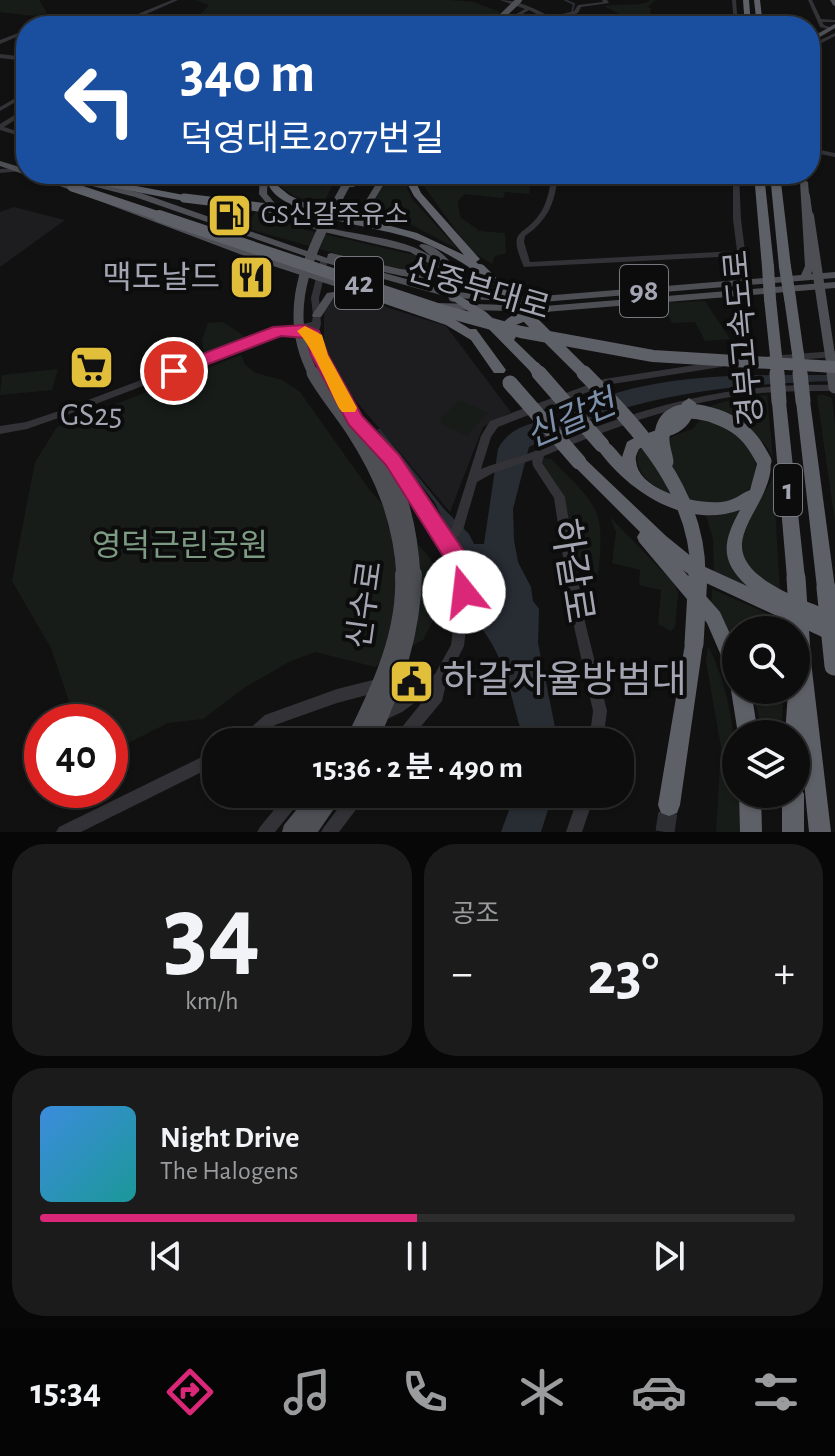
<!DOCTYPE html>
<html lang="ko">
<head>
<meta charset="utf-8">
<style>
	:root { --surface:#0d0d0e; --page:#1b1b1c; --text:#f1f3f6; --muted:#9a9c9e; --line:#2d2d2e; --accent:#db2777 }
	body { margin:0; font-family:"Alegreya Sans","Noto Sans KR",sans-serif; background:var(--page); color:var(--text); height:100vh; display:flex; flex-direction:column; font-size:30px; white-space:nowrap }
	* { box-sizing:border-box; margin:0 }
	p { font-size:26px; color:var(--muted) }
	.icon { flex:none; width:44px; height:44px; fill:none; stroke:currentColor; stroke-width:2; stroke-linecap:round; stroke-linejoin:round }
	.map { position:relative; height:832px; overflow:hidden }
	.side { display:flex; flex-direction:column; gap:12px; padding:12px; background:#070708; flex:1 }
	.side>* { flex:none }
	.banner { position:absolute; left:16px; top:16px; width:804px; height:168px; border-radius:32px; box-shadow:0 2px 6px #0004,0 0 0 2px var(--line); background:#1a4fa0; color:#fff; overflow:hidden }
	.fabs { position:absolute; left:722px; top:616px; display:grid; gap:16px }
	.fabs a { display:grid; place-items:center; width:88px; height:88px; border-radius:50%; background:var(--surface); box-shadow:0 2px 6px #0004,0 0 0 2px var(--line); font-size:40px }
	.speed { position:absolute; left:24px; top:704px; display:flex; gap:16px; font-size:40px; font-weight:700; text-align:center }
	.speed>* { display:grid; place-content:center; width:104px; height:104px; border-radius:50%; background:var(--surface); box-shadow:0 2px 6px #0004,0 0 0 2px var(--line); line-height:1 }
	.speed .limit { border:12px solid #d22; background:#fff; color:#111 }
	.pin { position:absolute; display:grid; place-items:center; width:68px; height:68px; color:#fff; margin:-34px; border:4px solid #fff; border-radius:50%; box-shadow:0 2px 8px #0007 }
	.me { position:absolute; width:88px; margin:-44px; rotate:344deg; stroke-linejoin:round; filter:drop-shadow(0 0 6px #0008) }
	.turn { display:flex; align-items:center; gap:28px; height:168px; padding:0 32px; font-size:36px }
	.turn .icon { width:104px; height:104px; stroke-width:2.5 }
	.turn b { display:block; font-size:56px; line-height:68px }
	.big { font-size:60px; font-weight:700; line-height:1.1 }
	.side .card { flex:1; display:flex; flex-direction:column; justify-content:center; gap:12px; min-width:0; padding:0 28px; border-radius:32px; background:var(--page) }
	.side .dial { align-items:center; gap:0 }
	.dial b { font-size:104px; line-height:1 }
	.song { display:flex; align-items:center; gap:24px }
	.cover { width:96px; height:96px; border-radius:12px; background:linear-gradient(135deg,hsl(210 70% 55%),hsl(180 70% 35%)) }
	.played { height:8px; border-radius:4px; background:linear-gradient(90deg,var(--accent) 50%,var(--line) 50%) }
	.keys { display:flex; justify-content:space-around; direction:ltr }
	.heat { display:flex; justify-content:space-between; align-items:center; font-size:44px; direction:ltr }
	.side .tiles { flex:1; display:grid; gap:12px; grid-template-columns:1fr 1fr }
	.card:last-child { grid-column:span 2 }
	.trip { position:absolute; left:202px; top:728px; width:432px; height:80px; border-radius:32px; background:var(--surface); box-shadow:0 2px 6px #0004,0 0 0 2px var(--line); font-weight:700; line-height:80px; text-align:center }
	.dock { display:flex; height:128px; justify-content:space-around; align-items:center; background:#050506; color:var(--muted) }
	.dock .icon { width:56px; height:56px }
	.dock .current { color:var(--accent) }
	.dock b { font-size:36px; color:var(--text) }
	.map>svg:first-child { display:block }
</style>
</head>
<body>
<div class="map">
<svg width="835" height="832" viewBox="0 0 835 832">
	<rect width="100%" height="100%" fill="#111112"/>
	<!-- built -->
	<path fill="#1d1d1f" d="M14,207L65,220L0,267V212Z
		M342,293L446,326L511,412L483,427L450,512L329,369L324,356V302Z"/>
	<!-- green -->
	<path fill="#171c19" d="M0,0H39L47,13L35,16L0,12Z
		M195,0H450L474,2L500,12L485,26H190L209,5Z
		M651,0H655L648,7L652,9L650,10L652,19C632,24 609,32 591,19L619,14L604,6C618,3 639,8 651,0Z
		M275,174H337L324,203C305,200 280,196 275,174Z
		M390,174H401L412,199L459,250L412,225L369,216L368,212Z
		M415,174H532L529,179L530,194L505,192L503,198L464,194L458,201L460,217L480,231L505,233L506,253L495,256L492,264L471,251Z
		M257,210L306,230L414,255L431,267V273L416,276L245,228Z
		M705,301L730,339L705,341L695,322L672,323L662,303Z
		M223,322L244,336L237,343L204,356L202,340L208,323Z
		M241,355L245,365L256,373L282,380L300,392L369,489L430,558L441,581L438,610L423,640L375,667L315,652L289,662L244,688L203,719L168,723L110,752V722H76L51,648L12,581L35,462L57,427Z
		M58,369L52,390L0,395L2,375Z
		M821,394L832,398L835,424V522L817,396Z
		M767,395L773,458C758,427 733,419 702,409L726,401Z
		M459,400L488,413L467,436L438,422Z
		M700,420C720,424 748,432 754,455C775,534 620,502 639,450L694,428Z
		M542,458L551,459C597,506 606,507 598,575L573,553L565,497L538,464Z
		M773,476L781,606L714,572L713,539L705,512C734,507 762,508 773,476Z
		M610,517L674,583L678,593L675,627L671,631L658,624L661,590L639,585L640,570L612,563L616,532Z
		M712,589L781,620L782,630H736V650L711,606Z
		M708,646C732,693 736,742 736,794H739L740,832H716L721,747L706,661Z
		M752,690H783L782,734H763Z"/>
	<!-- water -->
	<path fill="#282d34" d="M835,375V381C727,384 625,395 529,447L513,509L514,540L518,562L531,587L533,601L539,609L538,643L558,742H525C509,698 510,665 480,626L483,604L477,568L455,543L435,503L377,429H380L444,509L469,534L474,544H484L498,449C512,422 539,424 565,414C574,410 583,404 593,401C668,372 756,375 835,375Z
		M515,794H553L541,832H501Z"/>
	<g fill="none" stroke-linecap="round" stroke-linejoin="round">
		<!-- stream -->
		<path stroke="#282d34" stroke-width="2" d="M565,0L574,4L572,12
			M575,14L598,26"/>
		<!-- highway-tunnel -->
		<path stroke="#2e2f32" stroke-width="19" stroke-dasharray="19 10" stroke-linecap="butt" d="M665,832L669,805"/>
		<!-- minor -->
		<path fill="#323237" fill-rule="evenodd" d="M172,0H178L144,15L129,26H124L140,13Z
			M500,0C518,0 535,9 551,17L574,11L578,5L603,2L602,0H607L609,3L581,7L578,13L555,19L566,26H560L529,10L511,21L493,20L495,18L508,19L525,9Z
			M732,0H736L738,26H734Z
			M808,0H812L821,19L835,20V22H822L824,25L832,28V30L820,27Z
			M26,30V33L0,44V40Z
			M835,33V36L810,49V45Z
			M0,54L26,57V61L0,58Z
			M26,92V96L0,111V107Z
			M26,108V113L4,127L26,134V138L0,130V124Z
			M810,148L835,153V157L810,152Z
			M20,168L22,169V171L0,173V169Z
			M552,174H558C556,192 553,209 540,223C536,228 530,232 525,236L524,242L530,262L737,251L733,219V174H739L741,219L750,291L746,294L742,291L738,256L524,267C506,226 524,239 541,212C548,201 550,187 552,174Z
			M321,258H324L328,260L319,298L321,324L318,335L324,355L359,418L396,457L446,533L452,528L481,436L490,421L604,379L721,361L726,364L721,367L606,385L498,427L491,437L481,469C496,463 512,459 527,454C554,444 580,432 607,423C684,396 754,383 835,385V391C810,391 786,391 761,393C686,400 614,427 544,456L542,463L565,497L585,622L607,711L603,742H589L593,711L573,622L554,498L533,466L532,460L493,473L477,482L463,530L452,543L461,557L470,592L464,646L447,680L442,701L408,742H392L394,737L431,691L402,712L381,722L376,720L374,715L376,710L392,702L420,683L435,674L451,645L458,592L449,558L388,463L350,420L314,355L310,335L311,328L281,333L67,415L27,429L0,434V426L26,422L59,411L276,329L312,322L313,315L311,298Z
			M835,351V357L769,362L764,359L769,356Z
			M381,678L386,680L388,685L386,690L337,703L275,725L256,742H238L240,737L265,715L337,689Z
			M216,750V765L81,832H56L59,827Z
			M287,794H305L302,799L275,832H257L260,827Z
			M349,794H367L364,799L339,832H321L324,827Z
			M579,794H595L582,832H566Z"/>
		<!-- major -->
		<path fill="#4e4f55" fill-rule="evenodd" d="M830,0H835V6L833,5Z
			M835,24V28L810,43V38Z
			M0,161L26,169V174H28H23L0,166Z
			M28,174H40L264,257L387,296L388,298L383,301L355,292L334,297L321,317H313L312,315L327,293L346,290L258,261Z
			M260,174H268L267,194C271,198 275,204 279,208C322,240 406,228 442,265L419,246L421,244C445,244 458,281 487,290L488,292L486,294L530,297L801,275L805,266L800,182L804,180L808,182L815,266L811,274L835,272V278L530,303L459,298L454,302L450,301L448,297L319,261L135,197L65,179L69,177L141,193L327,258L328,254L331,253L400,269L428,272L430,264L410,252L324,232L295,223L273,211L259,194ZM334,259C365,265 405,282 435,277L438,272L446,290ZM442,265L462,286L478,294L457,292L450,276Z
			M356,174H364L354,187H348L347,185Z
			M382,174H390L367,212L372,221L368,224L365,223L359,212Z
			M835,282V288L545,312L436,309L431,306L436,303L545,306Z
			M309,794H344L318,832H282L284,825Z"/>
		<!-- highway -->
		<path fill="#5e6067" fill-rule="evenodd" d="M743,0H749L751,26H745Z
			M754,0H760L763,26H757Z
			M53,174H73L184,195L189,198L184,201L58,177Z
			M266,174H276L278,186L289,195L307,204L417,233L464,255L414,196L402,174H412L421,193L478,257L480,259L476,262L486,270L480,273L476,272C456,258 434,246 411,238C379,227 284,217 269,186C267,182 267,178 266,174Z
			M754,174H764L774,267L768,270L762,267Z
			M770,174H780L791,267L785,270L779,267Z
			M452,291L486,312L501,326C509,312 530,310 545,305L549,306L551,309L549,312L513,326L512,332L516,337L514,340L540,365L542,368L540,371H530L478,318L448,297V293Z
			M372,292L454,319L470,329H476L506,370L504,373H494L471,340L446,325L368,298L366,296Z
			M790,294L796,298L804,354L798,358L792,354L784,298Z
			M770,295L776,299L782,356L776,360L770,356L764,299Z
			M803,396L810,401L835,588L832,593L826,595L820,593L817,588L796,401Z
			M779,397L786,402L805,578L802,583L796,585L790,583L787,578L772,402Z
			M689,398L696,403C691,440 663,433 639,449C637,453 635,457 636,461C638,492 703,507 727,501C736,499 742,493 750,490L759,457H769C773,468 769,481 764,492C757,509 744,525 742,543C739,581 807,600 835,613V643L691,576L683,570L720,612L736,647V677L729,674L707,623L639,542L637,537L640,532L574,466L572,462L574,458H584L666,536L703,566L747,586C719,560 723,541 740,510C685,530 625,490 595,445L597,441C608,438 615,449 622,457L627,442C648,429 678,432 682,403Z
			M694,636L700,638L703,644L680,805L677,813L669,816L661,813L658,805L685,644L688,638Z
			M801,644L808,647L810,653L831,832H809L800,742L796,744V734H785L788,693L790,690H796V646Z
			M734,683H736V690H751L758,734H738L731,690Z
			M796,785L800,787L804,794V832H782V794H796Z
			M739,794H761L762,832H740Z"/>
		<!-- major-bridge-far4 -->
		<path stroke="#4e4f55" stroke-width="6" d="M492,26L519,0"/>
		<!-- major-bridge-far3 -->
		<path stroke="#4e4f55" stroke-width="8" d="M806,196L809,218
			M328,218L346,185"/>
		<!-- major-bridge-far2 -->
		<path stroke="#4e4f55" stroke-width="10" d="M809,216L833,375
			M314,375C284,320 302,268 329,216"/>
		<!-- major-bridge-far1 -->
		<path stroke="#4e4f55" stroke-width="13" d="M313,373C324,393 339,410 352,430C382,476 400,521 403,576
			M833,373L835,387
			M373,446C402,486 411,527 414,576"/>
		<!-- major-bridge -->
		<path stroke="#4e4f55" stroke-width="16" d="M353,742C379,690 406,633 403,574
			M369,742C394,688 413,633 414,574"/>
		<!-- highway-bridge-far3 -->
		<path stroke="#5e6067" stroke-width="9" d="M72,187L165,218
			M184,198L284,210"/>
		<!-- highway-bridge-far2 -->
		<path stroke="#5e6067" stroke-width="12" d="M159,216L437,309L521,332L653,356L835,367
			M768,267L770,299
			M785,267L790,298
			M480,270L586,375
			M798,354L800,375
			M776,356L777,375
			M535,368L541,375"/>
		<!-- highway-bridge-far1 -->
		<path stroke="#5e6067" stroke-width="15" d="M539,373L602,445
			M584,373C639,429 699,492 698,576
			M777,373L779,402
			M800,373L803,401
			M510,383L579,462
			M666,462C665,454 661,445 662,437C663,397 716,412 737,427C750,436 757,448 764,461"/>
		<!-- highway-bridge -->
		<path stroke="#5e6067" stroke-width="19" d="M796,578L801,653
			M826,588L834,666
			M694,644L698,574"/>
	</g>
	<!-- route -->
	<path fill="#db2777" stroke="#8e194d" stroke-width="2" d="M304,325L319,331L328,355L362,416L399,455L463,550L475,592L472,599L464,602L456,599L445,559L386,465L349,425L311,355L306,338L281,336L180,375H168L165,371L168,367L273,327Z"/>
	<!-- slow -->
	<path fill="#f59e0b" d="M305,326L322,335L328,355L357,408L355,412H342L339,408C327,385 313,347 297,331Z"/>
	<!-- icons -->
	<defs>
		<symbol id="fuel-square" viewBox="-11 -11 22 22"><rect x="-9" y="-9" width="18" height="18" rx="4" fill="#e1bf3a" stroke="#0c0c0d"/><path d="M-5.5-6h7V0h2V4h1.3V-2.5L3-4.5l.8-.8L6-3V5H2.5V1h-1V6h-7ZM-4.2-4.7v3.2H.2V-4.7Z" fill="#111"/></symbol>
		<symbol id="restaurant-square" viewBox="-11 -11 22 22"><rect x="-9" y="-9" width="18" height="18" rx="4" fill="#e1bf3a" stroke="#0c0c0d"/><path d="M-5-6h1v4h1v-4h1v4h1v-4h1v5L-1.5 .5V6h-2V.5L-5-1ZM5-6V6H3V1.5H1.5Q1.5-4 5-6Z" fill="#111"/></symbol>
		<symbol id="supermarket-square" viewBox="-11 -11 22 22"><rect x="-9" y="-9" width="18" height="18" rx="4" fill="#e1bf3a" stroke="#0c0c0d"/><path d="M-6-5.5h2.5l.6 2H6L4.5 2H-2.5L-4.4-4H-6ZM-1.5 3.2a1.3 1.3 0 1 0 .1 0ZM3 3.2a1.3 1.3 0 1 0 .1 0Z" fill="#111"/></symbol>
		<symbol id="civic-square" viewBox="-11 -11 22 22"><rect x="-9" y="-9" width="18" height="18" rx="4" fill="#e1bf3a" stroke="#0c0c0d"/><path d="M-.6-6.5H3V-4.5H.6V-3L4-1V1h2V6H-6V1h2V-1L-.6-3ZM-1.2 2.5V6h2.4V2.5Z" fill="#111"/></symbol>
	</defs>
	<g fill-rule="evenodd">
		<use href="#fuel-square" x="204" y="190" width="51" height="51"/>
		<use href="#restaurant-square" x="226" y="252" width="51" height="51"/>
		<use href="#supermarket-square" x="66" y="342" width="51" height="51"/>
		<use href="#civic-square" x="386" y="656" width="51" height="51"/>
	</g>
	<g text-anchor="middle" dominant-baseline="central" stroke-width="8" stroke-linejoin="round" paint-order="stroke">
		<!-- far-poi labels -->
		<g font-size="26" fill="#a3a6b2" stroke="#0c0c0d" text-anchor="start">
			<text x="261" y="215">GS신갈주유소</text>
		</g>
		<!-- shield labels -->
		<g fill="#0c0c0d" stroke="#767880" stroke-width="2">
			<rect x="335" y="257" width="48" height="52" rx="6"/>
			<rect x="620" y="265" width="48" height="52" rx="6"/>
			<rect x="774" y="464" width="28" height="52" rx="6"/>
		</g>
		<g font-size="30" font-weight="bold" fill="#a3a6b2">
			<text x="359" y="283">42</text>
			<text x="644" y="291">98</text>
			<text x="788" y="490">1</text>
		</g>
		<!-- poi labels -->
		<g font-size="32" fill="#a3a6b2" stroke="#0c0c0d" text-anchor="end">
			<text x="220" y="278">맥도날드</text>
			<text x="91" y="415" text-anchor="middle">GS25</text>
		</g>
		<!-- street labels -->
		<g font-size="32" fill="#a3a6b2" stroke="#0c0c0d">
			<text transform="translate(478 289) rotate(16)">신중부대로</text>
			<text transform="translate(744 338) rotate(-95)">경부고속도로</text>
			<text transform="translate(365 605) rotate(-82)">신수로</text>
		</g>
		<!-- park labels -->
		<g font-size="32" fill="#7c9b82" stroke="#0c0c0d">
			<text x="180" y="546">영덕근린공원</text>
		</g>
		<!-- water labels -->
		<g font-size="34" font-style="italic" fill="#7c8faa" stroke="#0c0c0d">
			<text transform="translate(571 420) rotate(-23)">신갈천</text>
		</g>
		<!-- near-street labels -->
		<g font-size="38" fill="#a3a6b2" stroke="#0c0c0d">
			<text transform="translate(571 571) rotate(81)">하갈로</text>
		</g>
		<!-- near-poi labels -->
		<g font-size="38" fill="#a3a6b2" stroke="#0c0c0d" text-anchor="start">
			<text x="442" y="681">하갈자율방범대</text>
		</g>
	</g>
</svg>
<div class="fabs">
<a><svg class="icon" aria-label="search" viewBox="0 0 24 24"><circle cx="10" cy="10" r="6"/><path d="M15 15l6 6"/></svg></a>
<a><svg class="icon" aria-label="layers" viewBox="0 0 24 24"><path d="M12 4l9 5-9 5-9-5zM3 14l9 5 9-5"/></svg></a>
</div>
<div class="speed"><div class="limit">40</div></div>
<div class="pin" style="left:174px;top:371px;background:#d93025"><svg class="icon" aria-label="arrive" viewBox="0 0 24 24"><path d="M6 21V4h12l-3 4 3 4H6"/></svg></div>
<svg class="me" style="left:464px;top:592px" viewBox="-20 -20 40 40"><circle r="19" fill="#fff"/><path d="M0-13L10 11 0 6-10 11z" fill="#db2777"/></svg>
<div class="trip">15:36 · 2 분 · 490 m</div>
<div class="banner">
<div class="turn"><svg class="icon" aria-label="left" viewBox="0 0 24 24"><path d="M17 20v-9H6M10 6l-5 5 5 5"/></svg><div><b>340 m</b>덕영대로2077번길</div></div>
</div>
</div>
<section class="side">
<div class="tiles">
<div class="card dial"><b>34</b><p>km/h</p></div>
<div class="card"><p>공조</p>
<div class="heat"><a>−</a><b class="big">23°</b><a>+</a></div>
</div>
<div class="card">
<div class="song"><i class="cover"></i><div><b>Night Drive</b><p>The Halogens</p></div></div>
<div class="played"></div>
<div class="keys"><svg class="icon" aria-label="previous" viewBox="0 0 24 24"><path d="M18 5L8 12l10 7zM5 5v14"/></svg><svg class="icon" aria-label="pause" viewBox="0 0 24 24"><path d="M8 5v14M16 5v14"/></svg><svg class="icon" aria-label="next" viewBox="0 0 24 24"><path d="M6 5l10 7-10 7zM19 5v14"/></svg></div>
</div>
</div>
</section>
<nav class="dock">
<b>15:34</b>
<svg class="icon current" aria-label="directions" viewBox="0 0 24 24"><path d="M12 3l9 9-9 9-9-9zM9 14v-3h6M13 9l2 2-2 2"/></svg>
<svg class="icon" aria-label="music" viewBox="0 0 24 24"><path d="M9 18V5l10-2v13"/><circle cx="6" cy="18" r="3"/><circle cx="16" cy="16" r="3"/></svg>
<svg class="icon" aria-label="phone" viewBox="0 0 24 24"><path d="M5 4h4l2 5-3 2q2 4 5 5l2-3 5 2v4C11 20 4 13 5 4z"/></svg>
<svg class="icon" aria-label="climate" viewBox="0 0 24 24"><path d="M12 3v18M4 7l16 10M4 17L20 7"/></svg>
<svg class="icon" aria-label="car" viewBox="0 0 24 24"><path d="M5 17H2v-5l4-1 3-4h7l3 4 3 1v5h-3M9 17h6M6 11h13"/><circle cx="7" cy="17" r="2"/><circle cx="17" cy="17" r="2"/></svg>
<svg class="icon" aria-label="filters" viewBox="0 0 24 24"><path d="M4 7h16M4 17h16"/><circle cx="9" cy="7" r="2"/><circle cx="15" cy="17" r="2"/></svg>
</nav>
</body>
</html>
